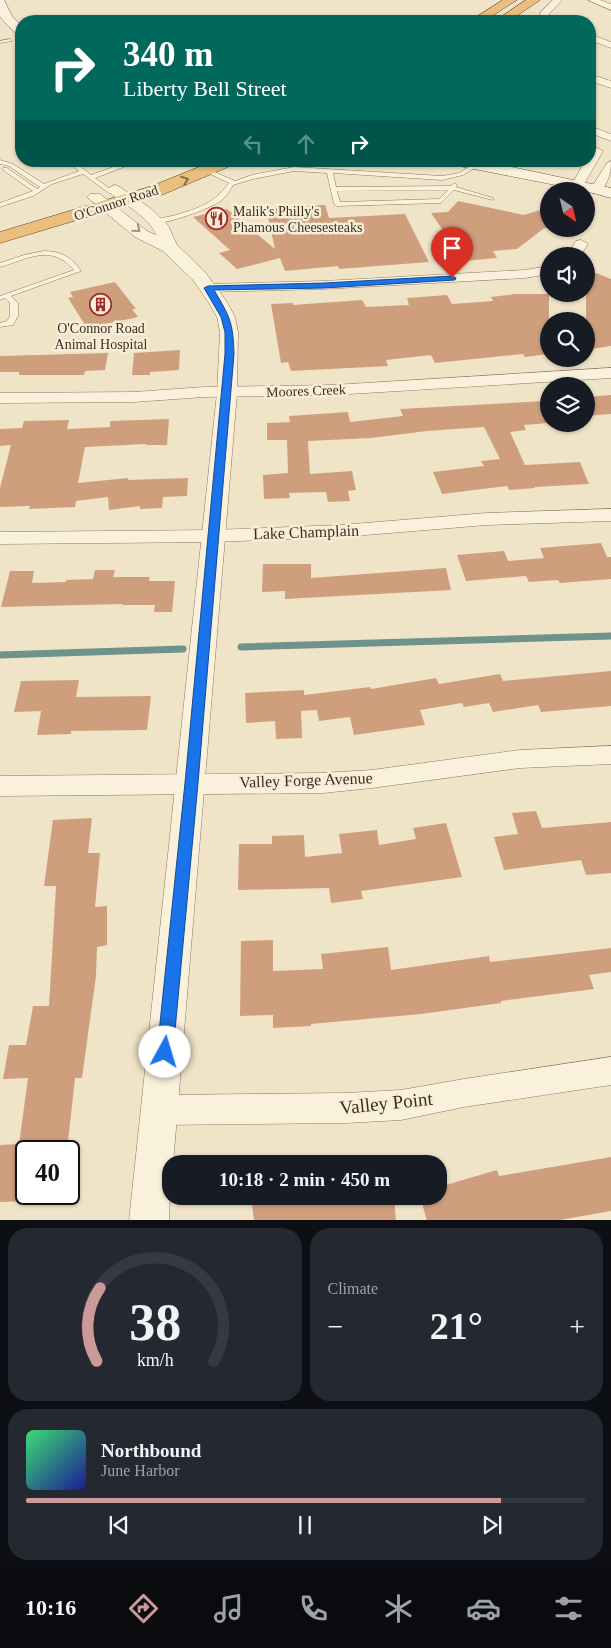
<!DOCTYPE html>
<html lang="en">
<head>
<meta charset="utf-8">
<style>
	:root { --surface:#171b24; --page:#242831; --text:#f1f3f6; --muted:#9ea1a6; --line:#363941; --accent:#cc999b }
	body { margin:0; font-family:"Times New Roman",serif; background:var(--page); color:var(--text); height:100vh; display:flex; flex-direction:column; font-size:19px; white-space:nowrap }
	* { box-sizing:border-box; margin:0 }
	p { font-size:16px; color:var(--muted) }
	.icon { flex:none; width:28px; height:28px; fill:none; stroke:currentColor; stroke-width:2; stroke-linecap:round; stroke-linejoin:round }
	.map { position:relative; height:1220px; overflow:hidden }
	.side { display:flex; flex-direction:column; gap:8px; padding:8px; background:#0d0f14; flex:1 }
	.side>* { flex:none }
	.guide { position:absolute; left:15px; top:15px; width:581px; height:152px; border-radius:20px; box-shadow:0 1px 4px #0004; background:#00695c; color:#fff; overflow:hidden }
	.needle { width:32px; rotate:145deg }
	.tools { position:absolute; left:540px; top:182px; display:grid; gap:10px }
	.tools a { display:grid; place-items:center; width:55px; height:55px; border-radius:50%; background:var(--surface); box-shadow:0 1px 4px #0004; font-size:25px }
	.speed { position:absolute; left:15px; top:1140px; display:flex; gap:10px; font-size:25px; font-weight:700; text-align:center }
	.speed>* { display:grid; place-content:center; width:65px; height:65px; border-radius:50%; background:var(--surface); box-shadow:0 1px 4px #0004; line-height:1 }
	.speed .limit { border:2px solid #111; border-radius:8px; background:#fff; color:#111 }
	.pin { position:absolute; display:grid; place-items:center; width:42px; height:42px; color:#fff; margin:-51px -21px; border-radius:50% 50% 50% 0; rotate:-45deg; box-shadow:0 0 5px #0007 }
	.pin .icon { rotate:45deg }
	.me { position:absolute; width:55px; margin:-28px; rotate:6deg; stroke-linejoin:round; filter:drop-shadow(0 0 4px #0008) }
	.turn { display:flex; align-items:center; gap:18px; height:105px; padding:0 25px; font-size:22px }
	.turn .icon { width:65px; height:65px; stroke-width:2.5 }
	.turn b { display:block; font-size:35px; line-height:42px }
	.lanes { display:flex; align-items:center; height:48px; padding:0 25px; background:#0003; justify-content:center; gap:25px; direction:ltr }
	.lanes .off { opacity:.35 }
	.big { font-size:38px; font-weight:600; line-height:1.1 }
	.side .widget { flex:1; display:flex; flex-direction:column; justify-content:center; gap:8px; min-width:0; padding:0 18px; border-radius:20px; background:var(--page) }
	.side .dial { align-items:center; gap:0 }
	.dial svg { height:130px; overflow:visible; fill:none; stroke:var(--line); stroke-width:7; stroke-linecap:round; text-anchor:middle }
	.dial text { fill:var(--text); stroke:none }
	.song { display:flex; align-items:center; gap:15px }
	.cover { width:60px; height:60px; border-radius:8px; background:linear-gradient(135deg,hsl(140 70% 55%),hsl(240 70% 35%)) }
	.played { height:5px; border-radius:2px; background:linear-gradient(90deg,var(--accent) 85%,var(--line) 85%) }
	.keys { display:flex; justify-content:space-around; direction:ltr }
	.heat { display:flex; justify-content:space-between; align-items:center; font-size:28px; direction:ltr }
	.side .tiles { flex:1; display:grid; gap:8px; grid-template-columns:1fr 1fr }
	.widget:last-child { grid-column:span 2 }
	.trip { position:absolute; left:162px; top:1155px; width:285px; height:50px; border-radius:20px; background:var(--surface); box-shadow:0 1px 4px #0004; font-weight:600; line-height:50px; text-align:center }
	.tabs { display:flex; height:80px; justify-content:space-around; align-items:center; background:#090b0e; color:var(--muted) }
	.tabs .icon { width:35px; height:35px }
	.tabs .selected { color:var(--accent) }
	.tabs b { font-size:22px; color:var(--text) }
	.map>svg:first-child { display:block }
</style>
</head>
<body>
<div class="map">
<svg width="611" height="1221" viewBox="0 0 611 1221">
	<rect width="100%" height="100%" fill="#f0e4c8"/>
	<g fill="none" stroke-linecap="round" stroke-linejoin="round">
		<!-- stream -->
		<path stroke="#6f938a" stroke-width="7" d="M241,647L611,636
			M0,655L183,649"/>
	</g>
	<!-- building -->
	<path fill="#cf9f7d" d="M458,201L524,215L549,207V227L543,229L517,249L493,251L497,258L464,261L431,213L448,212Z
		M325,205L329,218L405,214L429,262L339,269L338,266L285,271L280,258L237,269L219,253L230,250L193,217L227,209L275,249L266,208Z
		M596,273L611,279V346L592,349L586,341V280Z
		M115,282L136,309H132L138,317L87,328L68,298L73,297L70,292Z
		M515,294H549V354L525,357L523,354L435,363L431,355L386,360L388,366L291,371L288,362L281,363L271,304L293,303V305L362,300L366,307L409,305L407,298L447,295L452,304L493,301L491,297Z
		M180,350L179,370L150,372V375H132L134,353Z
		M108,353L105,370L85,371L84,375H19V372H0V356Z
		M611,395V414L586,416V397Z
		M545,401L549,409V423L524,425L526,430L510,432L525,465L580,462L589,484L535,487V488L509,490L507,486L442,494L433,472L484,466L481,461L500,459L484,427L427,431L371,438L308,441L310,474L352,471L356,490L348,491L350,501L328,502L326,492L289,493L290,498L264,499L263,475L288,473L287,440H267V423L290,422L289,416L348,412L350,422L403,416L400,409Z
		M169,419L167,445H146V444L85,447L78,483L128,478V480L188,478L187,496L163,497L162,508L140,509V506L109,510L108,497L76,501L75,507L29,509L30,506L0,507V488L11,445L0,446V429L22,428L24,421L69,420L67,429L110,427V421Z
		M601,543L607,557H611V579L560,583L558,580L529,582L526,576L466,581L457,555L504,551L508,561L544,558L540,548Z
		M263,564H311V578L446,568L451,590L285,599V591L262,592Z
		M95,570H115L113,577H150L149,581H175L172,612H154L155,605H122V604L1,607L10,571H34L32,583L66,582V580L93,579Z
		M611,671V706L541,712L538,705L493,712L489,703L464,707L462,703L420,710L425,725L354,735L350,717L319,721L317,710L301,711L302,738L276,739L275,721L246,723L245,693L304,690V695L370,687L371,689L436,678L439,684L500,674L503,681Z
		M79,680L76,697L151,696L147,730L71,731V734L37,735L41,711L14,712L21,681Z
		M536,811L542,828L611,822V873L586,875L581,860L504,870L494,837L518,834L512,813Z
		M92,818L88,853H100L95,907L107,906V945L97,947L96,976L82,1078H75L67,1151H26V1201L0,1202V1145L19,1144L28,1078L3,1079L9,1045H26L33,1006H49L56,886H44L53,820Z
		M446,823L462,877L361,891L363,899L331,903L329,888L238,890L239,844H272V836L304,835L305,857L342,853L339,834L377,830L379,845L416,839L413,828Z
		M273,940V971L323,969L321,954L388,947L391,970L489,956L490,962L611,948V972L589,975L594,989L501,1001V1003L421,1014L311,1024V1026L273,1028V1015L240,1016L241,941Z
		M611,1157V1211L554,1221H427L420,1196H439V1187L497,1170L499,1176Z
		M251,1196H394L396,1221H254Z"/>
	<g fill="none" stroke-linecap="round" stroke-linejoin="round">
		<defs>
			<path id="service" d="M10,39L12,41L0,43V41Z
				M0,160L13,164L44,184L79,171L75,168V166L86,161H95L81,167L91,175L130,161H139L95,178L113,191V193H109L83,174L52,184L33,196L0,207V203L33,191L3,170V168H7L37,189L40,187L9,166L0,164Z
				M476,163L479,165L478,166L463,175L442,180L333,173L336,187L451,186L454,183L457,185L456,187L493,198V200L454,190L441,203L337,206L334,204L327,173L294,171L253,179L233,185C230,191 226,196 221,201C211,208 161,227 153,222C159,218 168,217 176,215C199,208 215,203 229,183L206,172V170L208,169L235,181L252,175L294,167L442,176L459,173ZM448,190L439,199L340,202L337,191Z
				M44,251C60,251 72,257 81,271L11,296L18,303V316L13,325L0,327V323L7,321L10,316V303L5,298L0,300V296L74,270C51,243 28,259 0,267V263L24,255Z"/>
			<path id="minor" d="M553,0H562L549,14L554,21H542L540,13Z
				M588,0H600L611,4V10Z
				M590,34L611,42V48L590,40Z
				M590,74L611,81V88L590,81Z
				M590,126L611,134V141L590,133Z
				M597,148L603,151L583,186L581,189H573L571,186L585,161H590L591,151Z
				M611,161C611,175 608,182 600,193H592L590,190L607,163Z
				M581,240L588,244L580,256H566L576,241Z
				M549,266V274L525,278L323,289L208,292L201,288L208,284L323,281L525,270Z
				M611,368V378L333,395L204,397L134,402L0,403V393L134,392L204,387L333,385Z
				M611,509V521L487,525L341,537L214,542L0,544V532L214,530L341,525L487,513Z
				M611,746V764L520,768L372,788L323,793L0,796V776L323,773L372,770L520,750Z
				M611,1057V1085L464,1107L401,1120L346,1123L159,1125L149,1120L144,1110L149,1100L159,1095L346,1093L401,1090L464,1079Z"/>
			<path id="tertiary" d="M115,185L120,187L150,208L168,225L177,245L205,272L227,302L235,317L238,332L237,393L173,1164H171L169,1221H129L217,393L220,332L217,317L209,303L193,280L163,251L135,237L87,197L90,194H100L147,231L156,235C151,219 123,203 110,193L107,190L110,187Z"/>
			<path id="secondary" d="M0,0H4L12,16L21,25V36L17,35L0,17Z
				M451,161H483L611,188V198L586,191L459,166L453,164Z"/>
			<path id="trunk" d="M503,0H517L484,21H470Z
				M526,0H540L509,21H495Z
				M214,161H237L235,164L164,194L0,243V232L152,186Z"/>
		</defs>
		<!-- service casing -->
		<use href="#service" stroke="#8d765c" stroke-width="1"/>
		<!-- minor casing -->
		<use href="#minor" stroke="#8d765c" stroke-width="1"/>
		<!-- tertiary casing -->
		<use href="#tertiary" stroke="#8d765c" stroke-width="1"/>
		<!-- secondary casing -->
		<use href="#secondary" stroke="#6f573f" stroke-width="1"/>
		<!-- trunk casing -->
		<use href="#trunk" stroke="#5b4430" stroke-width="1"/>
		<!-- service -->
		<use href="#service" fill="#faf1dc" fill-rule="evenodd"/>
		<!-- minor -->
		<use href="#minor" fill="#faf1dc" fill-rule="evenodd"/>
		<!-- tertiary -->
		<use href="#tertiary" fill="#faf1dc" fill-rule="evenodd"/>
		<!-- secondary -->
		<use href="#secondary" fill="#faf1dc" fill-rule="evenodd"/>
		<!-- trunk -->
		<use href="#trunk" fill="#eabe7c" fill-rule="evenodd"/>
	</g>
	<!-- one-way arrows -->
	<defs><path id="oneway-chevron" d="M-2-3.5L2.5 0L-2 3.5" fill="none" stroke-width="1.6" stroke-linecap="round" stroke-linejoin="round" transform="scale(1.25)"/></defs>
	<use stroke="#8b6f49" href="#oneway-chevron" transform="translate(185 180) rotate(-21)"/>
	<use stroke="#9c907e" href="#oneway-chevron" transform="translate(137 229) rotate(39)"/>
	<!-- route -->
	<path fill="#1a73e8" stroke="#114b97" d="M452,276L456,278L455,280L324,288L214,290C230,317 233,322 234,354L198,783L173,1052L170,1058L165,1060L159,1058L157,1052L185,783L225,354V332L221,317L204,288L208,286L324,283Z"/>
	<!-- icons -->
	<defs>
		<symbol id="restaurant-ring" viewBox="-11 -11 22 22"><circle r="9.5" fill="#f7eed8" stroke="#9e2a2b" stroke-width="1.5"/><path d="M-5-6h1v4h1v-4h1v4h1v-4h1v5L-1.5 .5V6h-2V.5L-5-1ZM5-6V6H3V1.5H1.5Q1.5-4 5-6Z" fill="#9e2a2b"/></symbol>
		<symbol id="building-ring" viewBox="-11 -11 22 22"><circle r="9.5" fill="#f7eed8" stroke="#9e2a2b" stroke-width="1.5"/><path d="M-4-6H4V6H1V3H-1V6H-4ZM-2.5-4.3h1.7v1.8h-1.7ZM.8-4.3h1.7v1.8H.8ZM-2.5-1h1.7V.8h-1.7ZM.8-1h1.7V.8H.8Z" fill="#9e2a2b"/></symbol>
	</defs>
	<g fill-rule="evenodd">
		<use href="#restaurant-ring" x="204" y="206" width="25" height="25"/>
		<use href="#building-ring" x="88" y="292" width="25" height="25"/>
	</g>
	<g text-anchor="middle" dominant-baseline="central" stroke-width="5" stroke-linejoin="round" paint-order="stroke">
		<!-- far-street labels -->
		<g font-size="14" fill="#3d2e20" stroke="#f7eed8">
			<text transform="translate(116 203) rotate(-18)">O'Connor Road</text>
			<text transform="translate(306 391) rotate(-2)">Moores Creek</text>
		</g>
		<!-- far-poi labels -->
		<g font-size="14" fill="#3d2e20" stroke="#f7eed8" text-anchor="start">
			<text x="233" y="211">Malik's Philly's<tspan x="233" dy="16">Phamous Cheesesteaks</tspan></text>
			<text x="101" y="328" text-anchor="middle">O'Connor Road<tspan x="101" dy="16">Animal Hospital</tspan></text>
		</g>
		<!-- street labels -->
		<g font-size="16" fill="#3d2e20" stroke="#f7eed8">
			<text transform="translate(306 532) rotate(-2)">Lake Champlain</text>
			<text transform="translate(306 780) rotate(-2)">Valley Forge Avenue</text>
		</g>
		<!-- near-street labels -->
		<g font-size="19" fill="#3d2e20" stroke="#f7eed8">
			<text transform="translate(386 1103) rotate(-6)">Valley Point</text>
		</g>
	</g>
</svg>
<div class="tools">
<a><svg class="needle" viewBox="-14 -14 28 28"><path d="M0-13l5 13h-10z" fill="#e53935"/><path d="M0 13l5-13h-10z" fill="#9ea1a6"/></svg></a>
<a><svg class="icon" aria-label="sound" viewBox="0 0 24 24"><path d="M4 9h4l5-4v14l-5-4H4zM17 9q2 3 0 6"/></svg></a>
<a><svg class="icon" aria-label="search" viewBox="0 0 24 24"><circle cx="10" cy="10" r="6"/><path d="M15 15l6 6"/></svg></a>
<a><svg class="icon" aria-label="layers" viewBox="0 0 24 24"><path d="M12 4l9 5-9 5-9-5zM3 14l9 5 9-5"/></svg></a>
</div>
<div class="speed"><div class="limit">40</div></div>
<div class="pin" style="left:452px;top:278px;background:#d93025"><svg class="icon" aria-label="arrive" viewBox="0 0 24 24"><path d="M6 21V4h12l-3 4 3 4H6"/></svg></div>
<svg class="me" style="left:165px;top:1052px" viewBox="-20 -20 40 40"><circle r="19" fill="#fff"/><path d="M0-13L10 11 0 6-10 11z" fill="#1a73e8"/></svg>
<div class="trip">10:18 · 2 min · 450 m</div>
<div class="guide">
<div class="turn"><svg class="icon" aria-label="right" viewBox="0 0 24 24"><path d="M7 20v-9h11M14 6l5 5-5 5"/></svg><div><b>340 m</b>Liberty Bell Street</div></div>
<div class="lanes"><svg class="icon off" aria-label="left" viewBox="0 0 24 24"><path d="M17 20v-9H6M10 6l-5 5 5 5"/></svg><svg class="icon off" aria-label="ahead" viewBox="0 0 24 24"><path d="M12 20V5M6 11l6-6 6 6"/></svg><svg class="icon" aria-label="right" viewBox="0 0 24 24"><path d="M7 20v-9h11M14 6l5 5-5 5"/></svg></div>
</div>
</div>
<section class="side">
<div class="tiles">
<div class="widget dial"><svg viewBox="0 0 100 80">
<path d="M14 69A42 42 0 1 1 86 69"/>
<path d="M14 69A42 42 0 0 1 16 24" stroke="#cc999b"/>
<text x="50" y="56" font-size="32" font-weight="700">38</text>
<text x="50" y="72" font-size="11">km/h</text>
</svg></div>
<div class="widget"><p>Climate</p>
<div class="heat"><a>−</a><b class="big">21°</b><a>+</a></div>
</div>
<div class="widget">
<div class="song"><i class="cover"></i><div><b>Northbound</b><p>June Harbor</p></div></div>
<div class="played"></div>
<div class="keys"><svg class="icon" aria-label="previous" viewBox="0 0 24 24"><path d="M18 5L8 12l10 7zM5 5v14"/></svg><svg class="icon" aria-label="pause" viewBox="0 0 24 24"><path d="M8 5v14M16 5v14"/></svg><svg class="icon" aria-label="next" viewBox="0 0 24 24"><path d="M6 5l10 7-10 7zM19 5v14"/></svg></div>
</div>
</div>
</section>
<nav class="tabs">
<b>10:16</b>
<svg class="icon selected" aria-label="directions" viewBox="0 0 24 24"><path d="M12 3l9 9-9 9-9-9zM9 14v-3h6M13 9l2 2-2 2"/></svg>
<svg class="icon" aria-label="music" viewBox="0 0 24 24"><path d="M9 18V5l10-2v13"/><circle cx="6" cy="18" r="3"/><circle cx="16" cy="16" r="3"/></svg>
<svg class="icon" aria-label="phone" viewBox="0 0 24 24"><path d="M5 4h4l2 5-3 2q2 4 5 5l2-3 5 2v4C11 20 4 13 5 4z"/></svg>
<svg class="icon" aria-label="climate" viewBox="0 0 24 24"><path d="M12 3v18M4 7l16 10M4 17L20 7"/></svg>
<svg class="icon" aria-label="car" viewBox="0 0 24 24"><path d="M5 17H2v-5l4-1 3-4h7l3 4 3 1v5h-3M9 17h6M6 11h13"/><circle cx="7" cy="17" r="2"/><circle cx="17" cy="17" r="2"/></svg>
<svg class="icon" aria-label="filters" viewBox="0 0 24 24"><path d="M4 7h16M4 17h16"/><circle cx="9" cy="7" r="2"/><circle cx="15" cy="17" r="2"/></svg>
</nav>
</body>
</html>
